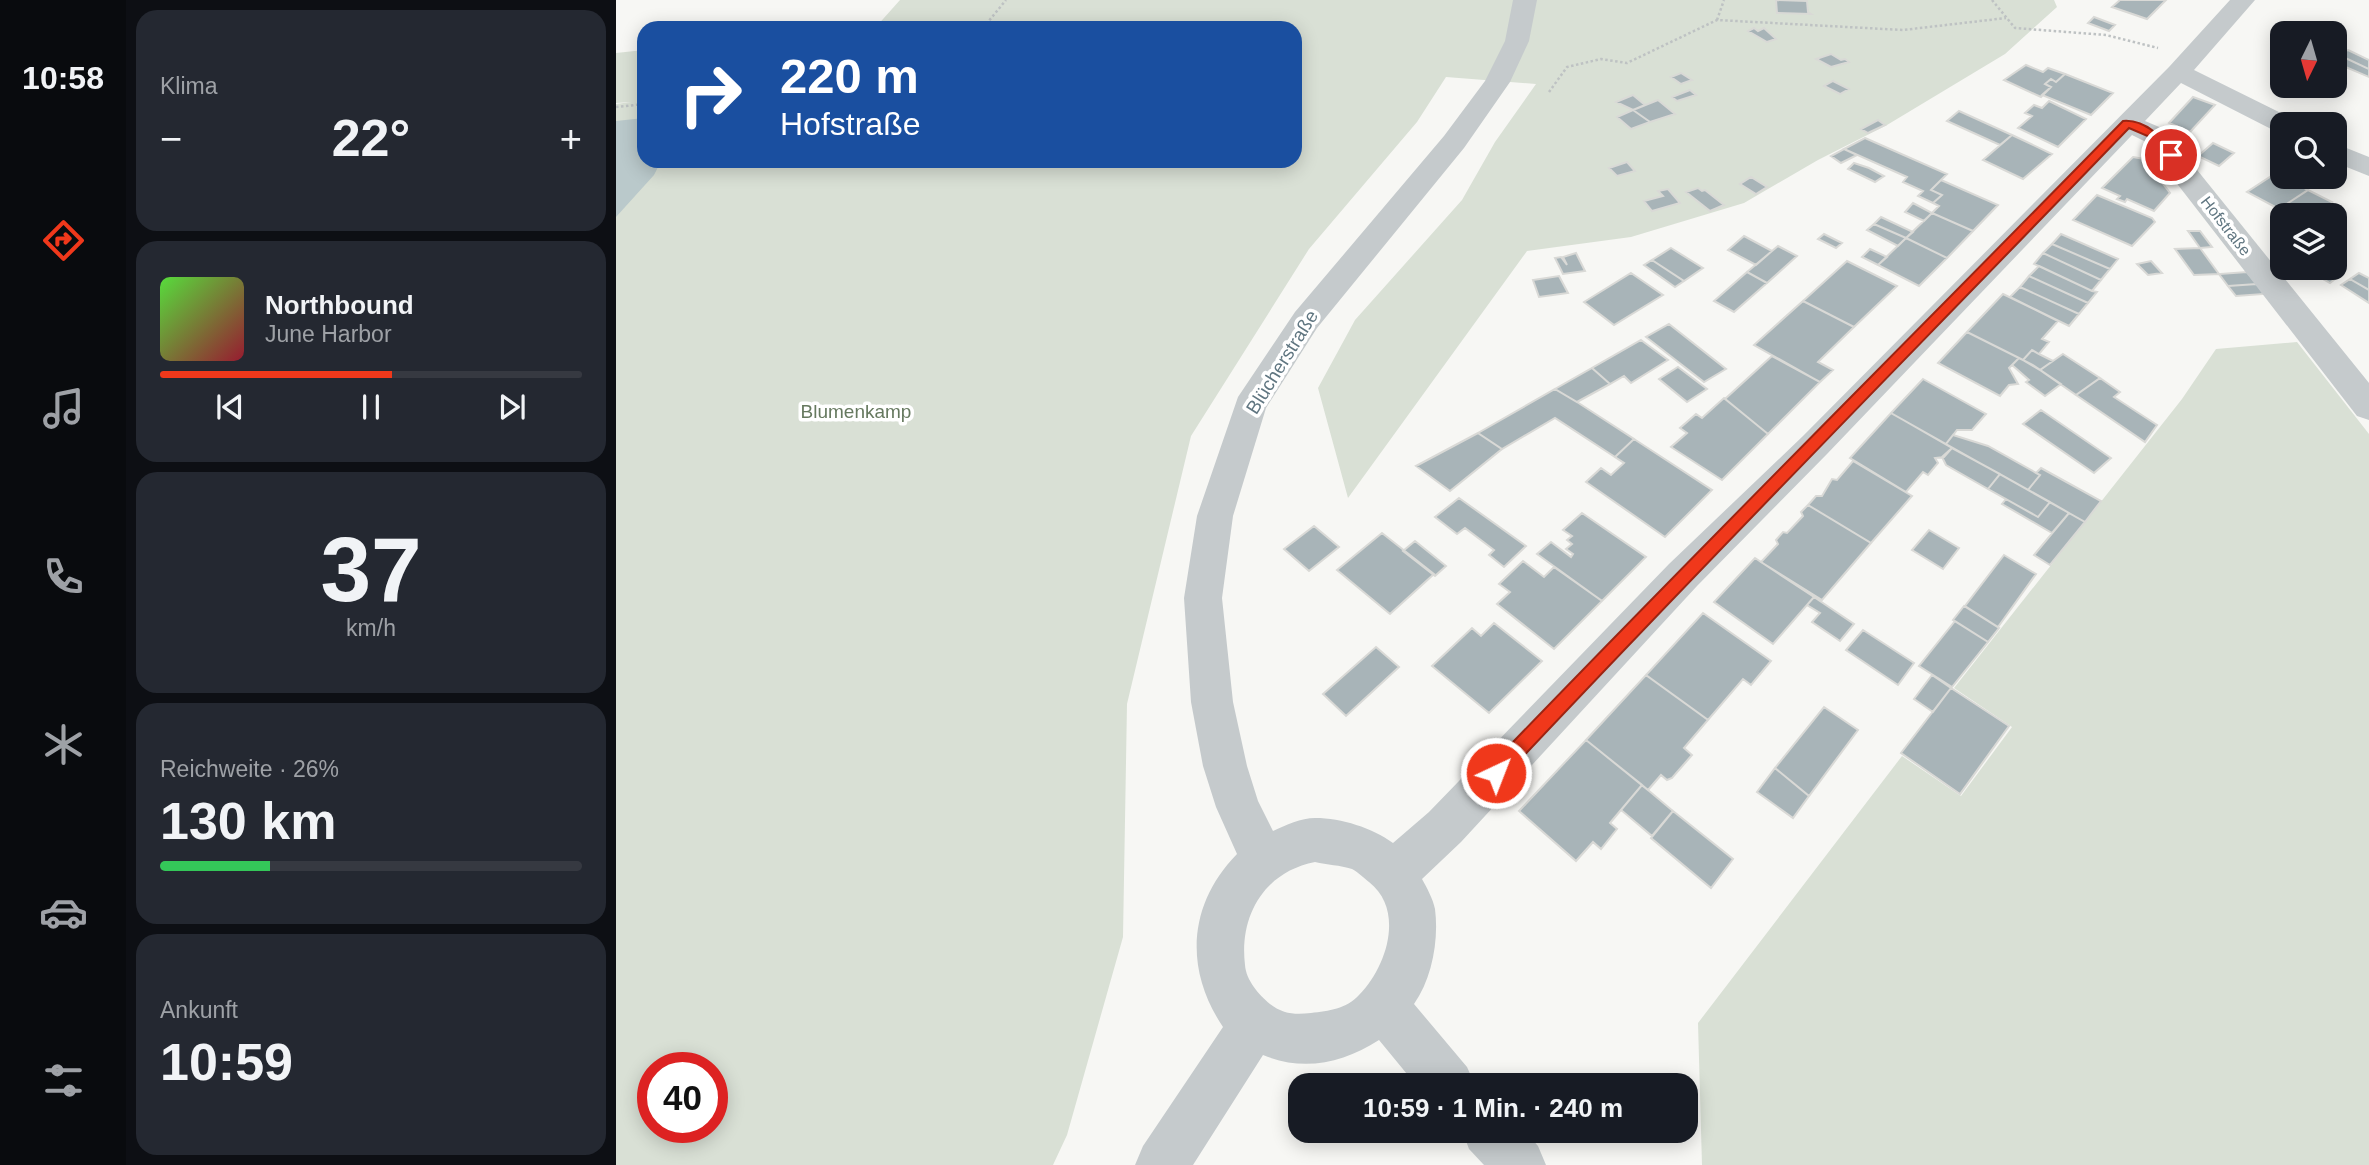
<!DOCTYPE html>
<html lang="de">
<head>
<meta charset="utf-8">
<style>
	:root { --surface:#171b24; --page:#242831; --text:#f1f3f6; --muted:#9ea1a6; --line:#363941; --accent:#f0381b }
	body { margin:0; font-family:Helvetica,sans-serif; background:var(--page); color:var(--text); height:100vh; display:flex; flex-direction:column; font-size:26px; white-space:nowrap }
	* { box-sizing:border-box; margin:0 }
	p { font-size:23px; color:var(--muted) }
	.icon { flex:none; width:38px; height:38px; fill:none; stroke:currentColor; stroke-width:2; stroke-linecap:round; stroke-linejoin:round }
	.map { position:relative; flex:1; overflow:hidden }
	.sheet { display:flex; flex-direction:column; gap:10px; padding:10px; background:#0d0f14; width:490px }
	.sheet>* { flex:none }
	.guide { position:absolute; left:21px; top:21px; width:665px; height:147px; border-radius:21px; box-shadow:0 4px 18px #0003; background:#1a4fa0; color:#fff; overflow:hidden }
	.needle { width:46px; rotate:185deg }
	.tools { position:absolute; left:1654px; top:21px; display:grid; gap:14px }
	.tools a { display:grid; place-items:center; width:77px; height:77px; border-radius:14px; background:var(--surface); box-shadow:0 4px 18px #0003; font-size:35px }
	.speed { position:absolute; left:21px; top:1052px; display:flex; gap:14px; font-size:35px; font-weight:700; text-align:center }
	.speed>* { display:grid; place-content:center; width:91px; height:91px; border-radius:50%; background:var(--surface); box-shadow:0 4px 18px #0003; line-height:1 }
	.speed .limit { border:10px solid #d22; background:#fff; color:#111 }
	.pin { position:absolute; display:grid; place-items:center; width:60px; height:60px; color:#fff; margin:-30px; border:4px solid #fff; border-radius:50%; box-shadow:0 2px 7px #0007 }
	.me { position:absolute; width:77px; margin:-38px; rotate:43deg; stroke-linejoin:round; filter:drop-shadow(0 0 5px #0008) }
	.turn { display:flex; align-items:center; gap:24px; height:147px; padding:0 28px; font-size:32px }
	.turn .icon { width:91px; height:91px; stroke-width:2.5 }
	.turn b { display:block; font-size:49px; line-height:60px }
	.big { font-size:52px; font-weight:600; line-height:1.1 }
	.sheet .widget { flex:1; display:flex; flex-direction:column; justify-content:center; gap:10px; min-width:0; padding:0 24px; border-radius:21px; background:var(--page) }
	.sheet .dial { align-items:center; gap:0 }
	.dial b { font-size:91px; line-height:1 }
	.song { display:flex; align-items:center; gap:21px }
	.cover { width:84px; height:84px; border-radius:10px; background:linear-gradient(135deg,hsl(110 70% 55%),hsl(350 70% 35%)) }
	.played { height:7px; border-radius:4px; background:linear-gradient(90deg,var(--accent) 55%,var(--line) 55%) }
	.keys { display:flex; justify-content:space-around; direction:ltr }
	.heat { display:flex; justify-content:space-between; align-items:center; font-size:38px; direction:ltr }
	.charge { height:10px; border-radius:5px; background:linear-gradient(90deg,#34c759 26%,var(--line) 0) }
	.trip { position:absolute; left:672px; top:1073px; width:410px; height:70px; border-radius:21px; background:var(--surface); box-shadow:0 4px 18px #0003; font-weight:600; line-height:70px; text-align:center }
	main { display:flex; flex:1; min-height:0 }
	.tab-bar { display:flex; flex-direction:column; width:126px; justify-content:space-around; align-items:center; background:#090b0e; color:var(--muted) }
	.tab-bar .icon { width:49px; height:49px }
	.tab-bar .selected { color:var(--accent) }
	.tab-bar b { font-size:32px; color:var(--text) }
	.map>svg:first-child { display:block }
</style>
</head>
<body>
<main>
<nav class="tab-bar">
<b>10:58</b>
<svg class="icon selected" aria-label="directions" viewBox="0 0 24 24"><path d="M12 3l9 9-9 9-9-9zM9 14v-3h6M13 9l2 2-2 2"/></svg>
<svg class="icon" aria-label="music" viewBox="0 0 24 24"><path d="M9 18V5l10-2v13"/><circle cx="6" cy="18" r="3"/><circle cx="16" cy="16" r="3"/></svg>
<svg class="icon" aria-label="phone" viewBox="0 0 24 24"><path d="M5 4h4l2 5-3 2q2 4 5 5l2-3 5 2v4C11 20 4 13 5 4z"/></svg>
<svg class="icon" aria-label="climate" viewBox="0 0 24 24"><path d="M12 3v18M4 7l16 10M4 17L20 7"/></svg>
<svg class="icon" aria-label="car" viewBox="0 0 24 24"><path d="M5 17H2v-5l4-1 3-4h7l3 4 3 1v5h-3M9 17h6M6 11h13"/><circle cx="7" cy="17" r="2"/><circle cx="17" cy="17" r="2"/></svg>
<svg class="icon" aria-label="filters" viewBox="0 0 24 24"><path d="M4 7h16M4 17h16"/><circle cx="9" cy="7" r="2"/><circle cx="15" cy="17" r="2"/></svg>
</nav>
<section class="sheet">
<div class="widget"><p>Klima</p>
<div class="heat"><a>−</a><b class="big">22°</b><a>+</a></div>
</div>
<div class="widget">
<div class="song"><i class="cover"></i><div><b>Northbound</b><p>June Harbor</p></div></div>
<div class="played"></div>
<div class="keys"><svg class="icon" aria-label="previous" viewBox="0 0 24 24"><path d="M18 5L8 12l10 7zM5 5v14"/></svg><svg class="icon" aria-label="pause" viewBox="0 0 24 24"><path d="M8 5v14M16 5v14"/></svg><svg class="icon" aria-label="next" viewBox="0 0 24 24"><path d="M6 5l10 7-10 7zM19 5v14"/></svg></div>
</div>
<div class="widget dial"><b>37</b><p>km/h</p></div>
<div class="widget"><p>Reichweite · 26%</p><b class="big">130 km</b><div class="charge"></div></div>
<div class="widget"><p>Ankunft</p><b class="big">10:59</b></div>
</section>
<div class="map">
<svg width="1753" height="1165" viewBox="0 0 1753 1165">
	<rect width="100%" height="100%" fill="#f7f7f4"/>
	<!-- green -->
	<path fill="#d9e0d5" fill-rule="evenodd" d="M284,0H1438L1441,7L1389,54L1271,125L1202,160L1128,203L1015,237L911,251L732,498L702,388L739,320L846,200L879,142L920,84L830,77L801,122L693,249L575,436L511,704L507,937L451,1135L437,1165H0V104L15,102L0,103V53L28,50V161H679V28H259ZM37,1068H96V1127H37Z
		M1681,342L1753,434V1165H1086L1082,1023L1286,756L1345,796L1396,727L1338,688L1566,399L1600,349Z"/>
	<!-- water -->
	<path fill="#bac9cb" d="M28,118V161H45L38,175L0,217V121Z"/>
	<!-- building -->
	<path fill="#a8b4b8" stroke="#d9d9d6" stroke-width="2" d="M1160,0L1191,1L1192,12L1195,14L1161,13Z
		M1504,0H1550L1531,19L1496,7Z
		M1478,17L1499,25L1493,31L1472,23Z
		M1138,28L1142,31L1148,28L1160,39L1151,42L1132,31Z
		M1732,50L1753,60V69L1723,55Z
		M1215,54L1225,60L1229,59L1233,62L1215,67L1200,59Z
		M1723,55L1753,69V77L1718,62V58Z
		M1410,65L1427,72L1432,68L1449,74L1440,82L1435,79L1429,84L1435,87L1425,97L1388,80Z
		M1065,73L1076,80L1065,84L1055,77Z
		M1449,74L1497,93L1475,115L1426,95L1435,87L1429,84L1435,79L1440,82Z
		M1217,81L1233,89L1224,94L1208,86Z
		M1074,90L1080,95L1061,101L1056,97Z
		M1017,95L1029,105L1017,110L1000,102Z
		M1577,97L1599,105L1574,132L1553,123Z
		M1042,100L1059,114L1034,122L1017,110Z
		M1433,101L1470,119L1442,147L1402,128L1416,116L1409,113L1418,105L1426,108Z
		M1017,110L1034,122L1015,129L1001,117Z
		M1343,111L1396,135L1384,145L1331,121Z
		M1262,120L1269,125L1252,133L1245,129Z
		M1396,135L1436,154L1407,179L1367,160Z
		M1249,138L1331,174L1315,190L1326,195L1317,203L1302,196L1307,191L1287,182L1291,177L1228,149Z
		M1597,143L1618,153L1603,166L1582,156Z
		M1228,149L1241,155L1225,163L1215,156Z
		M1517,157L1528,159L1554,193L1538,211L1511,199L1509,202L1501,199L1504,196L1486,188Z
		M1011,162L1019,171L1001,176L993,168Z
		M1238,163L1253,168L1268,176L1259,182L1232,169Z
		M1660,173L1692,190L1663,209L1631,192Z
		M1135,177L1151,187L1140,194L1124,184Z
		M1325,180L1382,205L1357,231L1316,213L1323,206L1317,203L1326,195L1315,190Z
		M1082,188L1086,191L1089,190L1108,205L1094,211L1070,192Z
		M1052,189L1064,203L1036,211L1028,201L1047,196L1042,191Z
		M1692,190L1716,202L1696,215H1674L1663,209Z
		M1481,195L1536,218L1539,222L1516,246L1457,220Z
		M1297,203L1316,213L1308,221L1289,212Z
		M1316,213L1357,231L1331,258L1290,238Z
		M1265,217L1297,232L1290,238L1258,224Z
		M1258,224L1290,238L1282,246L1251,230Z
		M1572,231H1584L1596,247L1584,248Z
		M1208,234L1226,243L1220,248L1202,239Z
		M1445,234L1502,259L1494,269L1436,244Z
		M1128,236L1156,251L1140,265L1112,250Z
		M1290,238L1331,258L1303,286L1262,265Z
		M1436,244L1494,269L1485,280L1427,253Z
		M1162,246L1181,256L1151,283L1131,272Z
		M1055,248L1087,268L1068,281L1036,260Z
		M1584,248L1603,274L1578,275L1559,249Z
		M1254,249L1271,257L1262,265L1246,257Z
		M960,253L969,271L947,274L939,258L945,257L951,265L947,257Z
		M1427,253L1485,280L1476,291L1418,264Z
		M1036,260L1068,281L1059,287L1028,265Z
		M1231,261L1281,286L1238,327L1187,301Z
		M1535,261L1546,273L1532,275L1521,264Z
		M1718,265L1729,271L1714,283L1688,268H1718Z
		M1423,266L1476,291L1481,292L1472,303L1413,276Z
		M1131,272L1151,283L1118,312L1098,301Z
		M1631,272L1641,284L1612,286L1603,274Z
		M1015,273L1047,295L998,325L968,302Z
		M1743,273L1753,278V290L1734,279Z
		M943,276L952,293L923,297L917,280Z
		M1413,276L1472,303L1463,314L1404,287Z
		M1734,279L1753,290V303L1725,285Z
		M1641,284L1648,294L1620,296L1612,286Z
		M1404,287L1463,314L1453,326L1394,297Z
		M1387,294L1442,321L1426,339L1433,342L1423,354L1416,350L1407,360L1351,332Z
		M1187,301L1238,327L1202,362L1217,370L1204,382L1138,345Z
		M1053,324L1110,369L1088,382L1030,337Z
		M1351,332L1403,358L1393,368L1402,384L1393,385L1384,396L1322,363Z
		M1025,340L1052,360L1015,383L1008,376L994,384L976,368Z
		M1416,350L1423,354L1437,361L1424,370L1407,360Z
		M1447,354L1484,378L1460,395L1424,370Z
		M1156,356L1204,382L1152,434L1109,399Z
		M1403,358L1417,365L1445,384L1429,396L1410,382L1413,380L1396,365Z
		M1062,367L1091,389L1071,402L1043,379Z
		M976,368L994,384L961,402L939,389Z
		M1484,378L1504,392L1498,397L1541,425L1529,442L1460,395Z
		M1307,379L1370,414L1356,430H1341L1330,444L1275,413Z
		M939,389L961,402L1018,439L999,457L939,418L886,449L862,433Z
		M1108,398L1152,434L1106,480L1055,447L1071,433L1064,428L1080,414L1086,418Z
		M1425,410L1495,458L1478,473L1407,424Z
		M1275,413L1336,448L1328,457L1319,458L1322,463L1312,475L1307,472L1290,492L1234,458Z
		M862,433L886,449L834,491L800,466Z
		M1337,435L1372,446L1424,475L1412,490L1330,444Z
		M1018,439L1096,490L1049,537L970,482L985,468L995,475L1008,463L999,457Z
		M1336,448L1384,474L1372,489L1330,465L1326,457Z
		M1237,461L1296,496L1255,543L1192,505L1200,496H1206L1216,479L1221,480Z
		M1425,468L1485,501L1469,522L1412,490L1424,475L1420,473Z
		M1384,474L1434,502L1422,517L1372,489Z
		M843,498L910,546L888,567L873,555L878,550L849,528L841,534L819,517Z
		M1390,499L1422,517L1434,502L1453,513L1436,533L1386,504Z
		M1192,505L1255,543L1206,600L1145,562L1162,544L1160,540L1167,532L1171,533L1187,516L1185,512Z
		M966,513L1030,557L986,601L921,554L935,542L955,557L957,554L950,549L956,544L951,540L956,536L947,530Z
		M1453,513L1469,522L1434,565L1418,555Z
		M698,526L723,547L693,571L668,549Z
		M1313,530L1343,548L1327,569L1296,550Z
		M766,533L818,574L774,614L721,570Z
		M799,541L830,566L819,576L787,551Z
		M1388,555L1420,574L1382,627L1349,606Z
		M1139,558L1198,597L1157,644L1098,602Z
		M907,561L928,577L938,567L986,601L938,649L881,604L894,592L883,584Z
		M1198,597L1238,624L1224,641L1196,622L1204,613L1191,605Z
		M1348,606L1383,628L1372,642L1337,620Z
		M1087,613L1155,661L1135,685L1127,679L1092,720L1030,675Z
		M1339,621L1372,642L1336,687L1303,666Z
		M878,623L926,661L873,713L816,666L856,628L865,636Z
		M1247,630L1298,663L1282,685L1230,650Z
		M760,647L783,667L730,716L707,694Z
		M1030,675L1092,720L1068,748L1076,755L1056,778L1051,780L1045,775L1032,790L970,740Z
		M1316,675L1335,688L1317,712L1298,699Z
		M1335,688L1393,726L1344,794L1285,753Z
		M1208,707L1242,730L1193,796L1159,768Z
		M970,740L1026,785L994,823L1001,829L985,849L977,842L960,861L903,811Z
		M1159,768L1193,796L1177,818L1141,792Z
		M1026,785L1057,811L1036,836L1005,810Z
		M1057,811L1117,859L1095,888L1035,838Z"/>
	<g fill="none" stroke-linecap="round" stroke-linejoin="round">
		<!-- path -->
		<path stroke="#bec2c3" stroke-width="2.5" stroke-dasharray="2.5 2.5" stroke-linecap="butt" d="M1376,0L1399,28L1490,35L1542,48
			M1101,20L1108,0
			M367,28L390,0
			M933,92L951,67L985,59L1011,63L1101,20L1287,30L1390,18
			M0,107L28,104"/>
		<!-- minor -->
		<path fill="#c5cacc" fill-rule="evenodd" d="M897,0H921L913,41L894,82L848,148L701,328L650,408L617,516L606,598L617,702L631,766L642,801L657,831C670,825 685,818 699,818C726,818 756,828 777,843L813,812L1053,564L1187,436L1553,67L1614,0H1639L1578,70L1675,118L1679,124H1666V132L1657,130L1565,83L1529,121L1548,129L1753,383V420L1741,416L1528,141L1516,135L1211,454L1081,586L845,842L806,879C811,888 817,899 819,909C823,940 816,979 798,1004L851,1067L859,1085H800L763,1040C727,1063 688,1072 647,1055L577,1165H519L527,1146L607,1027C568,969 572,904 621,854L600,807L587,766L575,702L568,598L581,516L622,397L679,312L828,136L869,81L889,41ZM699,862C711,865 724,865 736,869C742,872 748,878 753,882C789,910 771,967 743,995C730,1009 713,1011 695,1013C679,1015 667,1014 654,1004C643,995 630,980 629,965C623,916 648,872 699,862Z
			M1718,143L1753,157V176L1718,162Z
			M846,1130H908L922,1146L930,1165H868L853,1149Z"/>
	</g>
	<!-- route -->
	<path fill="#f0381b" stroke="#9c2412" stroke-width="2" d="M1507,121C1530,119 1548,139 1560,155L1559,158H1551L1534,137L1513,128C1304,345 1092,559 886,779L880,782L873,779L871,773L873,767C1082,549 1296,337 1507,121Z"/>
	<g text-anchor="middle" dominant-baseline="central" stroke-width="7" stroke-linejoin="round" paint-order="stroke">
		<!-- far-street labels -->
		<g font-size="16" fill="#607681" stroke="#fff">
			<text transform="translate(1610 226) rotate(52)">Hofstraße</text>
		</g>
		<!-- street labels -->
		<g font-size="19" fill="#607681" stroke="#fff">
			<text transform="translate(666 362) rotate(-58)">Blücherstraße</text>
		</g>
		<!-- park labels -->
		<g font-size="19" fill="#66795f" stroke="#fff">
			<text x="240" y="411">Blumenkamp</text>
		</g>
	</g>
</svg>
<div class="tools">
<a><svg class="needle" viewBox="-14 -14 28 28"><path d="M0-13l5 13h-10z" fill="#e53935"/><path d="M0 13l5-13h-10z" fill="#9ea1a6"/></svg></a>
<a><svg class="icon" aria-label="search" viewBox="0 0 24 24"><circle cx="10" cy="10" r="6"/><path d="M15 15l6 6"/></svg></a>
<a><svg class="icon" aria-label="layers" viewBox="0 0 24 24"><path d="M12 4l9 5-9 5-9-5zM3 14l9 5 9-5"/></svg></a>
</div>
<div class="speed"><div class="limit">40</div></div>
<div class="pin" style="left:1555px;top:155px;background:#d93025"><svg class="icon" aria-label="arrive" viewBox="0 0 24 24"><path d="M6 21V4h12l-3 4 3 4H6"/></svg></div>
<svg class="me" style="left:880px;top:773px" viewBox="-20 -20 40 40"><circle r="17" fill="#f0381b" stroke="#fff" stroke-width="3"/><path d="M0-11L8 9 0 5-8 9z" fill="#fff"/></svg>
<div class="trip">10:59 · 1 Min. · 240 m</div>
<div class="guide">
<div class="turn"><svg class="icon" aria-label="right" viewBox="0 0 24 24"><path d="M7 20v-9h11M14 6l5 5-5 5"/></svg><div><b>220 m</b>Hofstraße</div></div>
</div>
</div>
</main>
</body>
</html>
